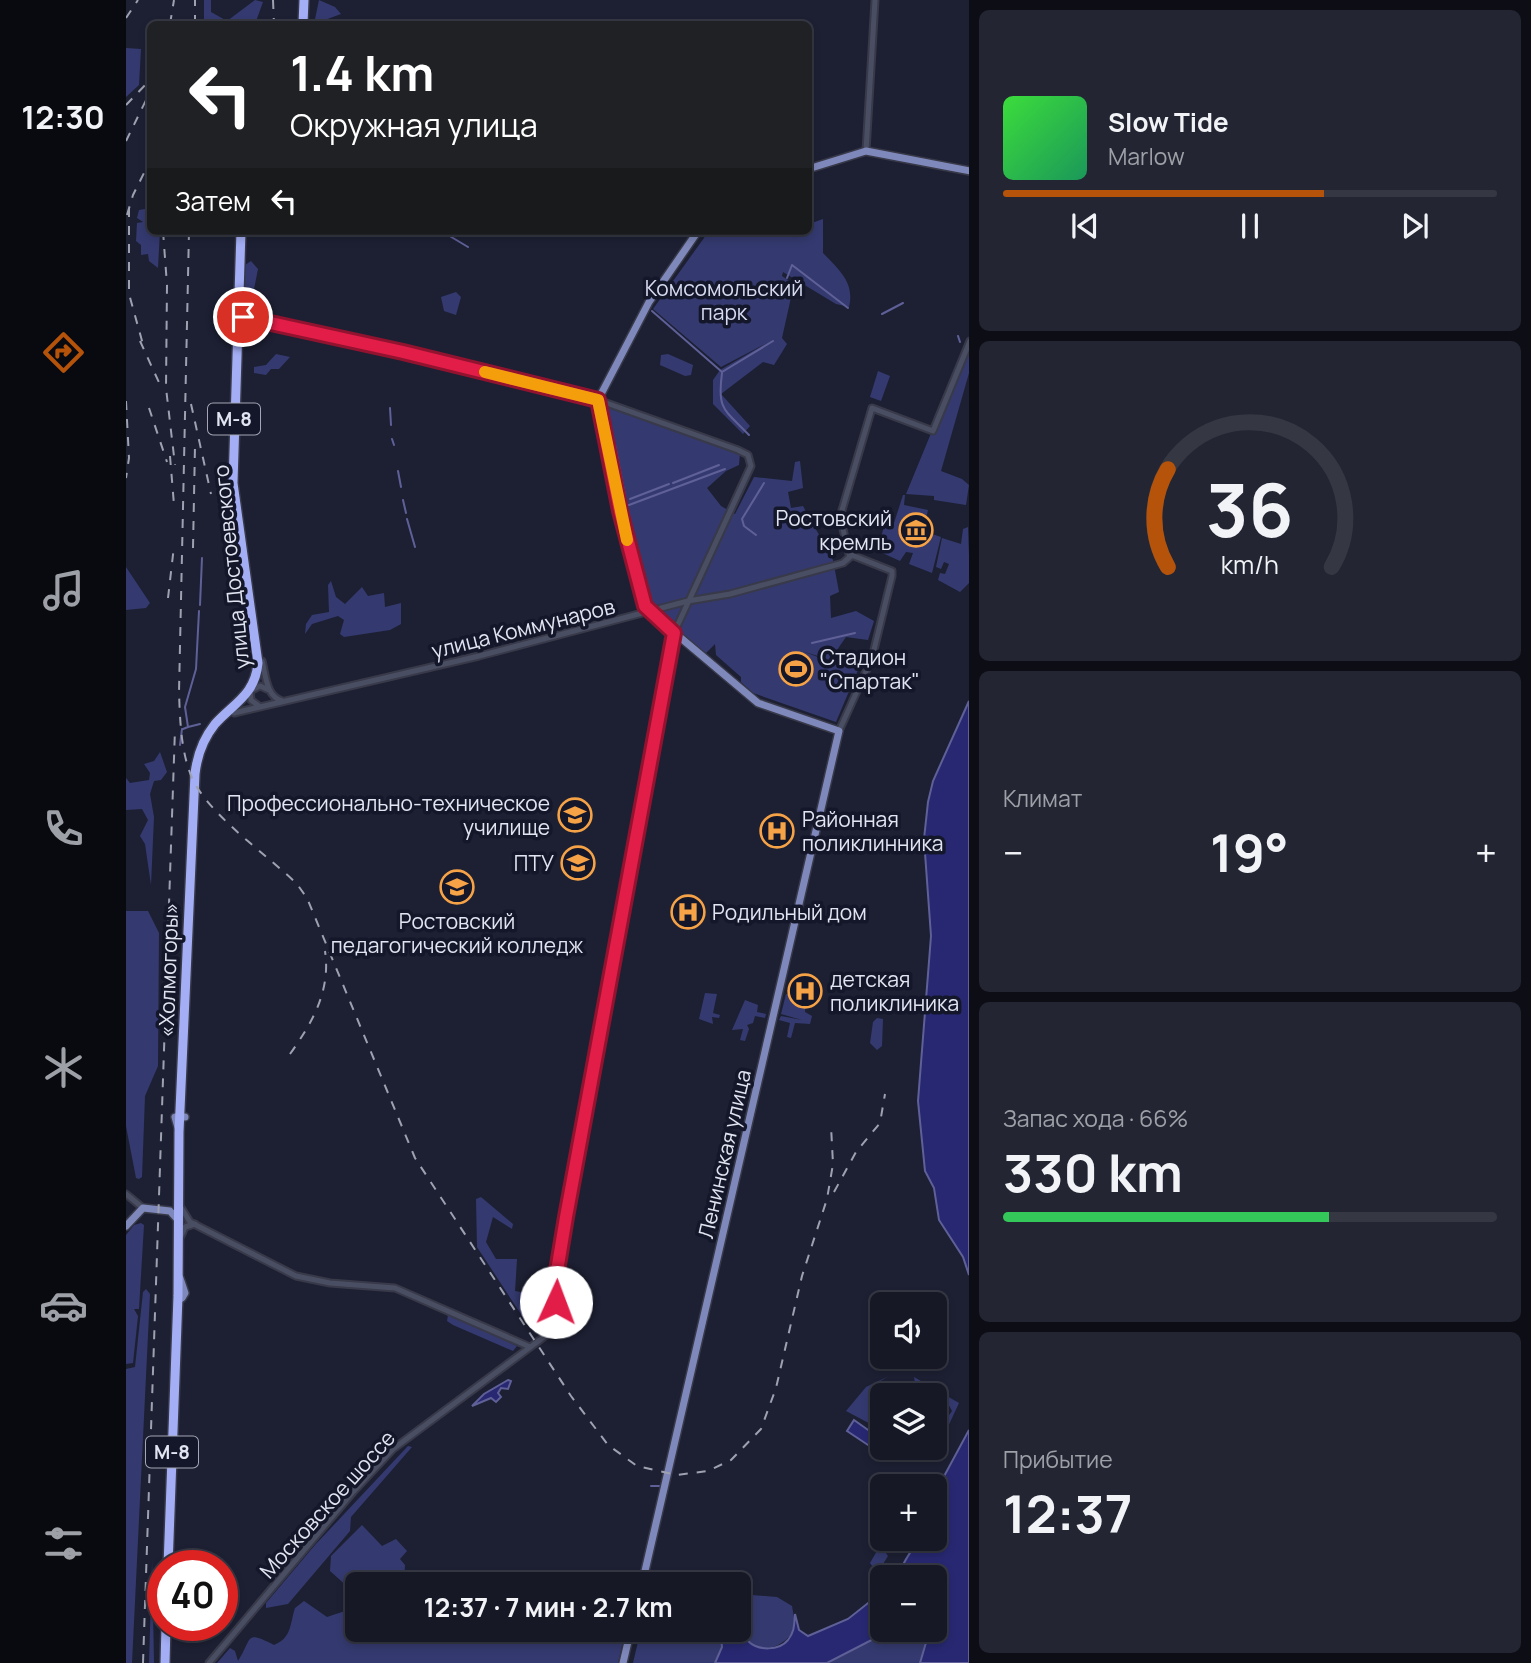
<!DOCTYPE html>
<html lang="ru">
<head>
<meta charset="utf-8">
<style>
	:root { --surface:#161826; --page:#232532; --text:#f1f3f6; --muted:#9ea0a7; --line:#353743; --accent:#b45309 }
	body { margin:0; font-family:Manrope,sans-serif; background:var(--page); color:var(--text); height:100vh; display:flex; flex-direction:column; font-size:26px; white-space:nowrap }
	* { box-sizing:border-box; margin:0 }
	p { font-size:23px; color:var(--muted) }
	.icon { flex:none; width:38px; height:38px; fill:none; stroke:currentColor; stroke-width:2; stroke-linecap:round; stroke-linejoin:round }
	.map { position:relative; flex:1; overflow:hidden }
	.details { display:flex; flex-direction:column; gap:10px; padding:10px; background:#0c0d15; width:562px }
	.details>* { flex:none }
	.hud { position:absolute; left:21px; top:21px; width:665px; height:214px; border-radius:10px; box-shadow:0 4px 10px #0003,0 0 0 2px var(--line); background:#202124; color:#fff; overflow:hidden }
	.tools { position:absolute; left:744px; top:1292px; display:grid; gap:14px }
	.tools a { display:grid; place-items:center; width:77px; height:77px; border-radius:10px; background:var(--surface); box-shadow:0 4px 10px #0003,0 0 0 2px var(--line); font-size:35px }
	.speed { position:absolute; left:21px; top:1550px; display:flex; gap:14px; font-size:35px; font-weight:700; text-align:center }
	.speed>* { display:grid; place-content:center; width:91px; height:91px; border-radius:50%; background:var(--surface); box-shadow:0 4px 10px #0003,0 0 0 2px var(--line); line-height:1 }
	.speed .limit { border:10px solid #d22; background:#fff; color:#111 }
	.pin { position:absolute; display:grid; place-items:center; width:60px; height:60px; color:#fff; margin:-30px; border:4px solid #fff; border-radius:50%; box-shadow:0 2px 7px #0007 }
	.me { position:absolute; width:77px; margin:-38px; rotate:2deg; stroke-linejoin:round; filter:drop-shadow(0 0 5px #0008) }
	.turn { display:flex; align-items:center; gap:24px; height:147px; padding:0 28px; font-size:32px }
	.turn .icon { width:91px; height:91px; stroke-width:2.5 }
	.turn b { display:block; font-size:49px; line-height:60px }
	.then { display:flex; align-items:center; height:66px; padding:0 28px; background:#0003; gap:14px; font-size:26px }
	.big { font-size:52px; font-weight:700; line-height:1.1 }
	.details .widget { flex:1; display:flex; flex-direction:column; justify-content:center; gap:10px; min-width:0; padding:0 24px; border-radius:10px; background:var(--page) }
	.details .dial { align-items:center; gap:0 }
	.dial svg { height:182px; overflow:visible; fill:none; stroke:var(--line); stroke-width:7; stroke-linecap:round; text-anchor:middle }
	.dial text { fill:var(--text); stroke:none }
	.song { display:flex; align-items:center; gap:21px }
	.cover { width:84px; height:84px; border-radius:10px; background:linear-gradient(135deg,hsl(120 70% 55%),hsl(150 70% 35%)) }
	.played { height:7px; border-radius:4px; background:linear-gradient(90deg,var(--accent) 65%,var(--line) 65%) }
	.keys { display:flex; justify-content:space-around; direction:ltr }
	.heat { display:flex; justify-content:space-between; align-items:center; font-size:38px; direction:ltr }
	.charge { height:10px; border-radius:5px; background:linear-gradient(90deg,#34c759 66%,var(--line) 0) }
	.trip { position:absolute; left:219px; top:1572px; width:406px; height:70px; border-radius:10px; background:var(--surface); box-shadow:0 4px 10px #0003,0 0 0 2px var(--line); font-weight:700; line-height:70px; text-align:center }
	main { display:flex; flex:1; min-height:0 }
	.menu { display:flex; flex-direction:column; width:126px; justify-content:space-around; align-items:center; background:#090a0f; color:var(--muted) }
	.menu .icon { width:49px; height:49px }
	.menu .selected { color:var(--accent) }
	.menu b { font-size:32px; color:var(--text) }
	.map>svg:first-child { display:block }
</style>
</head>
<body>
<main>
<nav class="menu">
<b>12:30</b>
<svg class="icon selected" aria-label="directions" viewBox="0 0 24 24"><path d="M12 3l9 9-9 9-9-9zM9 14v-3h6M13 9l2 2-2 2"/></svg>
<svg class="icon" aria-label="music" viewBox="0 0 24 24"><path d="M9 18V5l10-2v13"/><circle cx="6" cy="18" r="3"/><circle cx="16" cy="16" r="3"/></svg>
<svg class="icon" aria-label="phone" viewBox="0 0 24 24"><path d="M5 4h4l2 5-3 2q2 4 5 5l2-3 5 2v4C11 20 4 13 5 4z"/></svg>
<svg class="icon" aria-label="climate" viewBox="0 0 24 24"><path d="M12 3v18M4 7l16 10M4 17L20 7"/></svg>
<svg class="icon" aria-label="car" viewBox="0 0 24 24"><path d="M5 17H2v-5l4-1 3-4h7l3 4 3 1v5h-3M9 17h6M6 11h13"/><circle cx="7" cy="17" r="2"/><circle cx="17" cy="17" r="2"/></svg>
<svg class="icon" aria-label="filters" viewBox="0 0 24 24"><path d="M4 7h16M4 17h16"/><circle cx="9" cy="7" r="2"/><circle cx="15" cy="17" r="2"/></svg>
</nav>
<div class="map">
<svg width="844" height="1663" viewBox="0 0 844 1663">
	<rect width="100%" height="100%" fill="#1d2033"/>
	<!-- green -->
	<path fill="#343a6f" d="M78,0H85V12L101,21L129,0L137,2L129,24H104L96,19L87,24L89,19H83L78,24Z
		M193,0L209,7L215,14L188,24Z
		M0,48L15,49L13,85L0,97Z
		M24,208V231H34L32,268L23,261L22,254L15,255V245L10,241L11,223L17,222L11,218L13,210Z
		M697,219V253C713,270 729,282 723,307L710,304L657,272L656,276L668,284L656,338L661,344L648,365L637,362L595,394L624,426L617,434L587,404V380L594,370L643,342L595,367L527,309L583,231H618L622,236L630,231H682L683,224Z
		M125,261L132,269L126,299L131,314L129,317L123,313L122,315L119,310L122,308L119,307V265Z
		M330,292L335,297L330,315L318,311L315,297Z
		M843,341V373L815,471L836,479L843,485L840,505L808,500V496L780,494Z
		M150,354L164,357L153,369H145L140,375L128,373V367L140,365Z
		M542,354L567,365L565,375L559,376L534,365L535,355Z
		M752,371L764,376L755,401L744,397Z
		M479,406L614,453L613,465L600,471L581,488L595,506L609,514L628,477L666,481L669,462L674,461L677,488L662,492L665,508L677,506L707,560L713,592L704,596L705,618L730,611L748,621L742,640L720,637L704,660L676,651L705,662L708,655L737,658L710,722L627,693L615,682V677L590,655L589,644L577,656L524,612Z
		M777,495H779L778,505L802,510L797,531L815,537L806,573L783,564L787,553L780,552L774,561L752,551L759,521L768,523Z
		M842,527L844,582L834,592L812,580L814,573L819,574L823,564L818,562L815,569L810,567L816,538L835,544L837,529Z
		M0,567L24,603L20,608L0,610Z
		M205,581L210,597L219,604L236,587L242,596L258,593L259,607L275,603V624L264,630L218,637L214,634L218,620L212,616L186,624L179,634L180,624L186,615L203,612L202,585Z
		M34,752L41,772L35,780L28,781L24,794L28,817L25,885L19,844L14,836L22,820L16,809L0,810V778L4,783L23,780L24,773L18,764L28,761Z
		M0,911H22L33,933L32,1066L19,1096L16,1177L13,1179L10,1178L0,1126Z
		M579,993L591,994L587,1013L594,1015L593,1018L586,1017L587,1024L573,1019Z
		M660,994L668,996L679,1007V1012L686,1016L684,1024L669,1023L665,1038L661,1037L664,1023L653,1020L655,1016L676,1020L655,1014Z
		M619,1000L632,1005L631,1012L640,1014L639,1018L629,1016L627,1023L621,1025L623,1029L619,1041L614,1040L617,1029L606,1030Z
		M751,1018L757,1019L756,1046L751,1050L744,1043L747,1022Z
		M355,1197L387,1224L386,1229L367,1217L360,1242L370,1259H391L389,1291L411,1295L406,1310L411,1327L409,1330L404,1328L351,1247L350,1199Z
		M15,1223L18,1225L13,1309H8L12,1316L7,1363L0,1364V1235L8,1225Z
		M20,1289L24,1294L6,1663H0V1369L9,1367L17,1292Z
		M322,1315L391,1346L387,1351L327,1325L321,1321Z
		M763,1376L749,1384L751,1390L764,1386L763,1395H756L754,1429L720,1411L740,1387Z
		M788,1377L833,1403L820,1431L814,1428L826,1411C821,1398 806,1395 798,1384L789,1383Z
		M282,1446L286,1447L225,1517L224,1531L162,1604L140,1608V1603L189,1545Z
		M236,1525L256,1546L270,1539L281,1551L274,1559L279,1565L278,1580L285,1578L289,1583L231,1584V1595L204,1571L205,1556Z
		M758,1550L762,1556L757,1564L760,1577L756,1579L744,1563L751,1551Z
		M26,1556L28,1663H23L26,1563Z
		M349,1571L367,1577L385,1573L390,1584H323Z
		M613,1594L651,1597L666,1606L670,1628C658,1648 630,1659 617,1633C611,1621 613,1607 613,1594Z
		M178,1601L201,1617L222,1610L231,1611V1629H394L400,1633L412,1629H500L492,1663H91L104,1648L109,1651L112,1661C127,1638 118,1630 148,1645C166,1638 164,1623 169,1608Z
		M515,1629H594L596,1647L589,1663H507Z
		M767,1629H804L794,1663H701Z"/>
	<!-- water -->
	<path fill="#272871" stroke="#5f6097" stroke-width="2" d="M843,701V1275L837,1257L813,1220L808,1188L799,1171L792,1101L805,936L798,839L802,802L807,781Z
		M382,1380L385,1381L382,1389L375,1388L372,1393L375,1397L370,1402L365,1398L346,1406L358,1394Z
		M728,1420L752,1437L745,1447L721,1431Z
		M843,1430V1663H794L804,1629H808V1577H770C780,1562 786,1538 808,1538L809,1493Z
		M756,1592V1629H767L701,1663H589L596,1647L594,1629H612L613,1621C617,1628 617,1635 622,1641C632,1651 653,1651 662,1640C669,1631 668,1624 669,1614L673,1630L682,1636L722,1619Z"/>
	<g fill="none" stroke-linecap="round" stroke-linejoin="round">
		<!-- stream -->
		<path stroke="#5f6097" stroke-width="2" d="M322,235L342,247
			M661,278L666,265L722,308
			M526,311L596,372L647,341
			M756,314L777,303
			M832,336L834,342
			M596,373C591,410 598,409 623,435
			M264,408L265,425
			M481,411L488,442
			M266,439L268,445
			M489,445L499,496
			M272,471L275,487
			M547,483L593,465
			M504,499L543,484
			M277,500L280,513
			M503,505L599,469
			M281,519L289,547
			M630,535L618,526L616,519L638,483
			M74,605L76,558
			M686,643L729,633
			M62,727L74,724
			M57,729L62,727L59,707L70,669L73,611
			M54,745L56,729
			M525,1486H534"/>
		<defs>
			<path id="minor" d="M740,151L749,0
				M136,661C140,676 140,696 156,701
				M133,706L125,700L124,691L134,686L143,690
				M108,713L353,656L562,601L604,594L717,563L725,556
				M713,731L746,658L766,576V571L723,554L714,517L746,408L807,431L844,341
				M0,1194L17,1208
				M56,1209L64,1222L170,1276L204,1283L269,1288L404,1347
				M55,1236L59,1227L69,1224
				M83,1663L227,1492L267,1449L430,1328L429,1283L440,1217L548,633L625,466L622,455L612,450L472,400L277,352L117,317"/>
			<path id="major" d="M682,169L740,151L844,171
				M53,1131L49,1117H59
				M0,1226L17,1208L44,1211L52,1220
				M52,1296L56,1298L59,1293L54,1278
				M516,1584L713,731L632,703L524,612L509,573L472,400L523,302L572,231
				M497,1663L505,1629"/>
			<path id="highway" d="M177,24L178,0
				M42,1566L52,1296L53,1132L69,774C71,756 77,739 89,724C108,703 129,695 132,663L107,483L115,231
				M39,1663L40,1626"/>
		</defs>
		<!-- minor casing -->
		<use href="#minor" stroke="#383949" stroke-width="9"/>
		<!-- major casing -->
		<use href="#major" stroke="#383949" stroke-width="10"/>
		<!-- highway casing -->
		<use href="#highway" stroke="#383949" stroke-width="12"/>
		<!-- minor -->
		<use href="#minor" stroke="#4a4e63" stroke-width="5"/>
		<!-- major -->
		<use href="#major" stroke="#7f88bb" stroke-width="7"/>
		<!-- highway -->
		<use href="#highway" stroke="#a3aef5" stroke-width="9"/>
		<!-- rail -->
		<path stroke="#9ea1b0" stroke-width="2" stroke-dasharray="9 9" stroke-linecap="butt" d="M147,0L148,24
			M0,18L12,0
			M44,24L48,0
			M69,24V0
			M0,105L24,80
			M0,141L24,92
			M3,208V294L18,348
			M1,215L7,195L20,169
			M37,231L41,285L40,388L49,465
			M63,231L53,692C54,721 55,758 69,784C90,820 140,854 171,884L181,898L289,1158L445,1396L482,1445L511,1466L551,1475L582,1471L605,1460L635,1429L650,1388L676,1276L701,1199L707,1164L705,1126
			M14,341L36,389
			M0,401L3,458L0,478
			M65,404L85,494
			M23,408L41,462
			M44,456L48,505
			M67,548L69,446
			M42,598L48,546
			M164,1054C186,1023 205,991 199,951
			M708,1192L730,1152L754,1123L759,1094
			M17,1663L49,729"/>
	</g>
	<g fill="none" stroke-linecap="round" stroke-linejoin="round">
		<defs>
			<path id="route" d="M117,317L277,352L472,400L494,511L519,606L548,633L440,1217L429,1283L430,1302"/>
		</defs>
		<!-- route casing -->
		<use href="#route" stroke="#92132f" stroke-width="18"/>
		<!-- route -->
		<use href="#route" stroke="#e11d48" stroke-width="12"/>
		<!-- slow -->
		<path stroke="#f59e0b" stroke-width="12" d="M359,372L472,400L501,540"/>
	</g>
	<!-- icons -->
	<defs>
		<symbol id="museum-ring" viewBox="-11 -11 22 22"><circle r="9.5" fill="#141729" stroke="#f6a247" stroke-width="1.5"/><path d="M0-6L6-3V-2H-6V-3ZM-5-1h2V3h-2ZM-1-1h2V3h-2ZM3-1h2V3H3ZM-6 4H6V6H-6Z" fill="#f6a247"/></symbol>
		<symbol id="stadium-ring" viewBox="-11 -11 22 22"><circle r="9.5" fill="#141729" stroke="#f6a247" stroke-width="1.5"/><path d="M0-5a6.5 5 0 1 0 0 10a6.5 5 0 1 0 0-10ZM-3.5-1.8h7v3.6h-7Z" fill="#f6a247"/></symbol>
		<symbol id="university-ring" viewBox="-11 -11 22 22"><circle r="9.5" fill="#141729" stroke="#f6a247" stroke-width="1.5"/><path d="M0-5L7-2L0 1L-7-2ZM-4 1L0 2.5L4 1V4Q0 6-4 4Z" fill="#f6a247"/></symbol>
		<symbol id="hospital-ring" viewBox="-11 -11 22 22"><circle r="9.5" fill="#141729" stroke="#f6a247" stroke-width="1.5"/><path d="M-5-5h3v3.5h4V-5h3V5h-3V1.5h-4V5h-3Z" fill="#f6a247"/></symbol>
	</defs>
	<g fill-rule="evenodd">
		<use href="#museum-ring" x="771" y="511" width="38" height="38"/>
		<use href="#stadium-ring" x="651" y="650" width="38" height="38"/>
		<use href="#university-ring" x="430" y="796" width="38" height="38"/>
		<use href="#hospital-ring" x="632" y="812" width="38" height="38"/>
		<use href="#university-ring" x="433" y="844" width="38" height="38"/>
		<use href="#university-ring" x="312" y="868" width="38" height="38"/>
		<use href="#hospital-ring" x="543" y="893" width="38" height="38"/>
		<use href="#hospital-ring" x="660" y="972" width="38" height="38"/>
	</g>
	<g text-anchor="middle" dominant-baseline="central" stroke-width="7" stroke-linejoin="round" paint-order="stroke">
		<!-- shield labels -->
		<g fill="#141729" stroke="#a4a6b5" stroke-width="2">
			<rect x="82" y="403.5" width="52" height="31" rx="5"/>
			<rect x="20" y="1436.5" width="52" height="31" rx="5"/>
		</g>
		<g font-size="19" font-weight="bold" fill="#e1e4f1">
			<text x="108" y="419">М-8</text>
			<text x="46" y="1452">М-8</text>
		</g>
		<!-- park labels -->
		<g font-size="21" fill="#d7dbf1" stroke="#141729">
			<text x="598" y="288">Комсомольский<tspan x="598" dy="24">парк</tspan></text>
		</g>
		<!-- poi labels -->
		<g font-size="21" fill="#e1e4f1" stroke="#141729" text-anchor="start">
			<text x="766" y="518" text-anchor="end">Ростовский<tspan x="766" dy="24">кремль</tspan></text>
			<text x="694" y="657">Стадион<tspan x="694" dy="24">"Спартак"</tspan></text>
			<text x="424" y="803" text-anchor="end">Профессионально-техническое<tspan x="424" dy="24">училище</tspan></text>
			<text x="676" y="819">Районная<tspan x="676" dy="24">поликлинника</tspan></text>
			<text x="428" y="863" text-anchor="end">ПТУ</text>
			<text x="586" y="912">Родильный дом</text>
			<text x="331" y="921" text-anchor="middle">Ростовский<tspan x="331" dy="24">педагогический колледж</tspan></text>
			<text x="704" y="979">детская<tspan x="704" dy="24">поликлиника</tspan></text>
		</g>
		<!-- street labels -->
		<g font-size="21" fill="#e1e4f1" stroke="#141729">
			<text transform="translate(105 567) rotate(-96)">улица Достоевского</text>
			<text transform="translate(397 628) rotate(-14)">улица Коммунаров</text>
			<text transform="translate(42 970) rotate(-88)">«Холмогоры»</text>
			<text transform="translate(598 1154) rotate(-77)">Ленинская улица</text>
			<text transform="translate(201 1504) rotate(-48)">Московское шоссе</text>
		</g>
	</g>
</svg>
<div class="tools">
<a><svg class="icon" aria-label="sound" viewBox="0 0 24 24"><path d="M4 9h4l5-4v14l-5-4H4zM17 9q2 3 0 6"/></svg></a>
<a><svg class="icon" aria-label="layers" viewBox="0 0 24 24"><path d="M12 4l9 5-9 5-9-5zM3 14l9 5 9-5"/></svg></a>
<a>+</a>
<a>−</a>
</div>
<div class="speed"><div class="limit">40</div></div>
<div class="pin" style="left:117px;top:317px;background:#d93025"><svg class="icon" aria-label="arrive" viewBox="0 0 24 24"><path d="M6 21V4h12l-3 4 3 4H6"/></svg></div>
<svg class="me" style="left:430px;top:1302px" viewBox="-20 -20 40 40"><circle r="19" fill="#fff"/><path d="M0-13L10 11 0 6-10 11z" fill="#e11d48"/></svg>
<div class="trip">12:37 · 7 мин · 2.7 km</div>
<div class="hud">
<div class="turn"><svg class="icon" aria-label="left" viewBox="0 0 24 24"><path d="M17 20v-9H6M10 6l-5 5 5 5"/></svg><div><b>1.4 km</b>Окружная улица</div></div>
<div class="then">Затем<svg class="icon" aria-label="left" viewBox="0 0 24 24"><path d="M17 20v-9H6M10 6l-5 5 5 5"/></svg></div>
</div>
</div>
<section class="details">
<div class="widget">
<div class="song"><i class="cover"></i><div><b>Slow Tide</b><p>Marlow</p></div></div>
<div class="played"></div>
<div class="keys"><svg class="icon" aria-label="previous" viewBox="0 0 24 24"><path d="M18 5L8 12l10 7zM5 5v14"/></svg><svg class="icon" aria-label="pause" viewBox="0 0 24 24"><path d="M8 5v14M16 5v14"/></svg><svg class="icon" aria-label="next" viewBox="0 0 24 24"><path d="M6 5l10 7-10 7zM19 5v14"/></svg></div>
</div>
<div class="widget dial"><svg viewBox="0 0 100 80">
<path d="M14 69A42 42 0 1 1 86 69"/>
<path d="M14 69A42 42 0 0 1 14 26" stroke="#b45309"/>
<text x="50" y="56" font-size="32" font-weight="700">36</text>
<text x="50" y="72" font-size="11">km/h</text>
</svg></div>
<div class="widget"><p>Климат</p>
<div class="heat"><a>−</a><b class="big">19°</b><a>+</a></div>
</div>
<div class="widget"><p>Запас хода · 66%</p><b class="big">330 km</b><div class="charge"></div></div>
<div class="widget"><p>Прибытие</p><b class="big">12:37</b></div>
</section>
</main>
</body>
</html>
